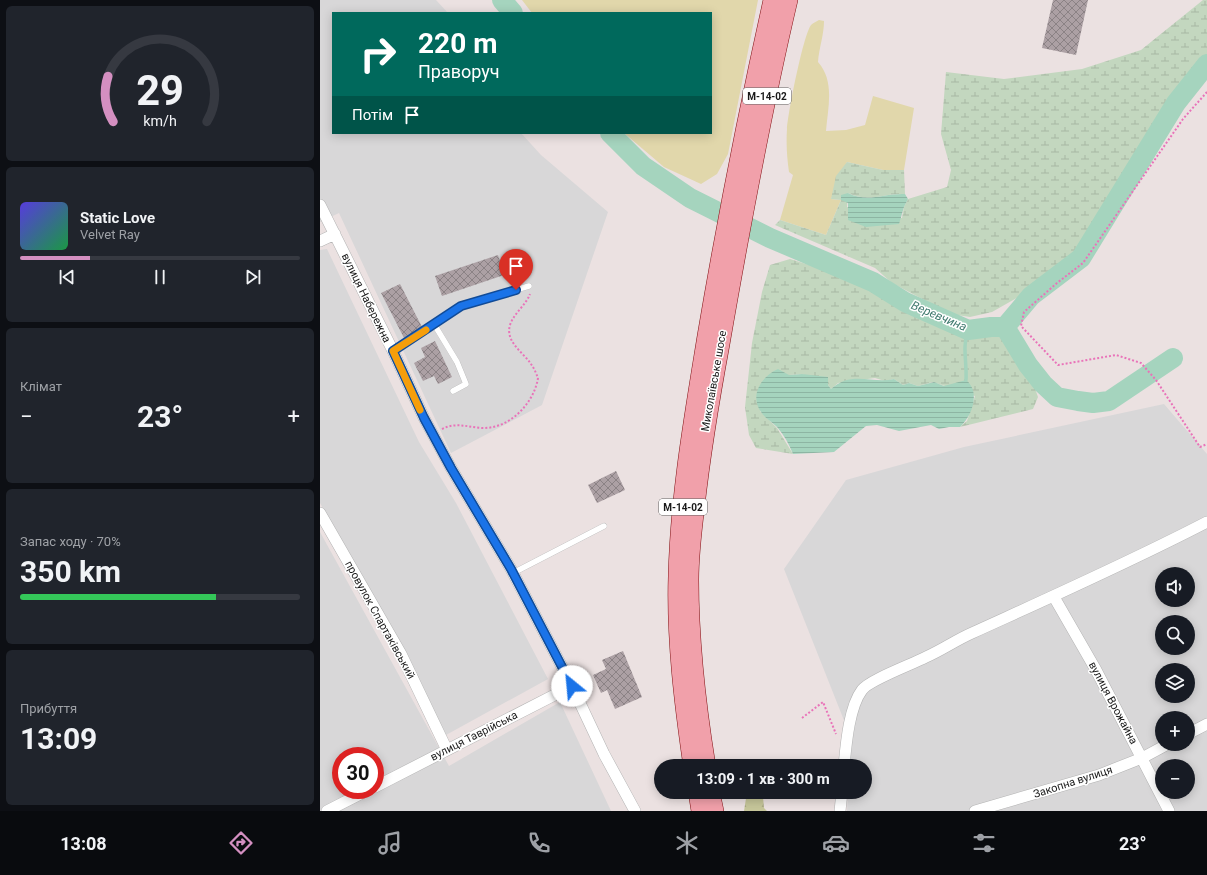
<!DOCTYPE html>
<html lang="uk">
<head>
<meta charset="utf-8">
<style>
	:root { --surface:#171b24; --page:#20242c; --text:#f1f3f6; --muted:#9ea1a6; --line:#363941; --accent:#d48fc1 }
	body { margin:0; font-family:Roboto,sans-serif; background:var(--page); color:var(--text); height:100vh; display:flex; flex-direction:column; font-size:15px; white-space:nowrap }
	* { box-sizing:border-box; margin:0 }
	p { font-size:13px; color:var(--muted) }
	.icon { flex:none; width:22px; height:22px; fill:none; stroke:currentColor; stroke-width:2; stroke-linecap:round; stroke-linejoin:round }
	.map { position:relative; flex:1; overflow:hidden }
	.details { display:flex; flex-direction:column; gap:6px; padding:6px; background:#0d0f14; width:320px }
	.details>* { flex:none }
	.top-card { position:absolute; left:12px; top:12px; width:380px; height:122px; border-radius:0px; box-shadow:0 2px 10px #0003; background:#00695c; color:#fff; overflow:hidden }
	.fabs { position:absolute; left:835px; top:567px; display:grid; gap:8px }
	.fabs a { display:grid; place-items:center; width:40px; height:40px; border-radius:50%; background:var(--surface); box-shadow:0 2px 10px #0003; font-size:20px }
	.speed { position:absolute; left:12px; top:747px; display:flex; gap:8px; font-size:20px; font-weight:700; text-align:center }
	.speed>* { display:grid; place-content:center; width:52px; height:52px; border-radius:50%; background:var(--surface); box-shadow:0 2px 10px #0003; line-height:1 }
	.speed .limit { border:6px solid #d22; background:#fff; color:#111 }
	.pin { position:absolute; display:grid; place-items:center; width:34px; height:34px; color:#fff; margin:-41px -17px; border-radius:50% 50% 50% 0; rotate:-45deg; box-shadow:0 0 4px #0007 }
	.pin .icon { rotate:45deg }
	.me { position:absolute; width:44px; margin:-22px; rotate:332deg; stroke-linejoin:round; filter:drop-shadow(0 0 3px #0008) }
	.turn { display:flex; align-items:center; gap:14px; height:84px; padding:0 20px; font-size:18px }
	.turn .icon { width:52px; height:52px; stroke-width:2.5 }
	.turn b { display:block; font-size:28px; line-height:34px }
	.then { display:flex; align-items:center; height:38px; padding:0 20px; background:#0003; gap:8px; font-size:15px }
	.big { font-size:30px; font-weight:700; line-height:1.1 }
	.details .widget { flex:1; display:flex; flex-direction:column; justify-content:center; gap:6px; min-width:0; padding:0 14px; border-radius:6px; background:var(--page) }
	.details .dial { align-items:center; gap:0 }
	.dial svg { height:104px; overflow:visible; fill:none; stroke:var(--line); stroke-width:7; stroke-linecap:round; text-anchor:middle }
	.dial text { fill:var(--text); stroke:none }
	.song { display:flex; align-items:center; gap:12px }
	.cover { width:48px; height:48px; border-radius:6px; background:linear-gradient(135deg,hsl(250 70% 55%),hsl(140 70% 35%)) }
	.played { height:4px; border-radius:2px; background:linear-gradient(90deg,var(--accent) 25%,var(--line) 25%) }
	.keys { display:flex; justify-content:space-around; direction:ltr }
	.heat { display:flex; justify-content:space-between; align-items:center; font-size:22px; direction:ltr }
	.charge { height:6px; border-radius:3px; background:linear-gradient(90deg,#34c759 70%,var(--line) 0) }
	.trip { position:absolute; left:334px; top:759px; width:218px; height:40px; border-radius:20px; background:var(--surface); box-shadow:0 2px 10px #0003; font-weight:700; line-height:40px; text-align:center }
	.dock { display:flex; height:64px; justify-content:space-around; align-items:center; background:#090b0e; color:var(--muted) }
	.dock .icon { width:28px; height:28px }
	.dock .current { color:var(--accent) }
	.dock b { font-size:18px; color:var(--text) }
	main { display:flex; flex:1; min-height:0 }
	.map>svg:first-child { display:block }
</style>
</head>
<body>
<main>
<section class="details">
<div class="widget dial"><svg viewBox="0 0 100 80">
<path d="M14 69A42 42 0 1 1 86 69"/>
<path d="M14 69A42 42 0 0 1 10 34" stroke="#d48fc1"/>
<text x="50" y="56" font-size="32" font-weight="700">29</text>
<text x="50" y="72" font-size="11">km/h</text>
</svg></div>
<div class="widget">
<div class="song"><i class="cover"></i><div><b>Static Love</b><p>Velvet Ray</p></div></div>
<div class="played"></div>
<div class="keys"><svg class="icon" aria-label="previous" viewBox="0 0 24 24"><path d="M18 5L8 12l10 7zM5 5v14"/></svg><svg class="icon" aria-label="pause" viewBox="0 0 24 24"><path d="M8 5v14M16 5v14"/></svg><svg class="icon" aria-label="next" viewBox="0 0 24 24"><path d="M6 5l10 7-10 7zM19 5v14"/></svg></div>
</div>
<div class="widget"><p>Клімат</p>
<div class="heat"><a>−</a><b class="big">23°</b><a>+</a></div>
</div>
<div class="widget"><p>Запас ходу · 70%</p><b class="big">350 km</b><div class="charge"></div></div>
<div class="widget"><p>Прибуття</p><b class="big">13:09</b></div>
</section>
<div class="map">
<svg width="887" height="811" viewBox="0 0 887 811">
	<defs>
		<pattern id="forest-firs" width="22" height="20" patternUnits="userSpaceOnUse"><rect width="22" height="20" fill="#c6c69a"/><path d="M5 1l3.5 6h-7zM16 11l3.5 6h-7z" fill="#aaaa84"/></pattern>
		<pattern id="wetland-marsh" width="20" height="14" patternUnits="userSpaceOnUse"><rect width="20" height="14" fill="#c3d7bf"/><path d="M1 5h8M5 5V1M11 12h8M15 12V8" fill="none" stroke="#a7b8a4"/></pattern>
		<pattern id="water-rules" width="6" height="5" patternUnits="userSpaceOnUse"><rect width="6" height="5" fill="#a5d4be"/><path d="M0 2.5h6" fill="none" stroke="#8db5a3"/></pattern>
		<pattern id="building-cross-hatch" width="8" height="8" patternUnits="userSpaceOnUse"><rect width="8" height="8" fill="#aca0a4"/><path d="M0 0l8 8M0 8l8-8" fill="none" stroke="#8b8285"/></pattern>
	</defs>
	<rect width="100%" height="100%" fill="#ebe1e1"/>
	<!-- residential -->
	<path fill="#d8d7d8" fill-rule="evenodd" d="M0,0H116L128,13H13V133H201L221,155L288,212L222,405L131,453L19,213L0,222Z
		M7,249L99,442L136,503L228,679L126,735L0,503V250Z
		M844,404L887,454V811H527L528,792H545V766H529L531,738L464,569L526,480L644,447ZM842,574H868V600H842ZM842,622H868V648H842ZM842,670H868V696H842ZM842,718H868V744H842ZM842,766H868V792H842Z
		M0,532L129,766L240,702L291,811H0ZM21,756H55V790H21Z"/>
	<!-- grass -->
	<path fill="#e1d7ab" d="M202,0H438L408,154L397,174L381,184L344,167L304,133H391V13H212Z
		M499,20L504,21C504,35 499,48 498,62C515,81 508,107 506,131L526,130L545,125L553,96L594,108L584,170H563L527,162L511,199L521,200L506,235L460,220L473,175L469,172C467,158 466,144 467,129C468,113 483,36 491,25C493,23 497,21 499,20Z"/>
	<!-- forest -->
	<path fill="url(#forest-firs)" d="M427,792H444L443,797L444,808L447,811H424Z"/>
	<!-- wetland -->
	<path fill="url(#wetland-marsh)" d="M883,0H887V67L858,109L779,235L707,292L672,312L650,317L631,314L572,283L555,268L455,225L460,220L506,235L521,200L511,199L516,176L527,162L563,170H584L585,194C562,193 551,203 528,193L527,207L582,218L584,207L588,199L627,187L631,170L621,134L626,72L684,79L762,69L821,50Z
		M470,259L531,278L615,325L636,334L652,336L664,330H676L682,335L711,377L718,397L713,409L640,427L647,421L655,396L613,382L598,386L589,383L583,385L574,379L565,381L555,378L518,383L511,389L508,385L482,374L469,375L440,411L457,428L473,454L436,448L429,435L425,407L432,343L442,292L450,265Z"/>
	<!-- water -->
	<path fill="url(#water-rules)" d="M528,193C548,203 564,193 585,194L588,199L584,207L579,224L546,227L528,220V203L521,200V195Z
		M458,369L469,375L482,374L508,377V385L511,389C531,370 552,384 574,379L583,385L589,383L598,386L614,382L624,386L646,380C661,392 652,416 640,427H629L619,429L611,425L579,431L557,425L546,426L514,452L473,454C469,444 464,435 457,427C452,422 445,418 441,412C429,395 442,376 458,369Z"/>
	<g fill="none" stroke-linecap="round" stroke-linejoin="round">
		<!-- stream -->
		<path stroke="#a5d4be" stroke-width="3.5" d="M646,380C647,363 642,346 648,330"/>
		<!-- river -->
		<path stroke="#a5d4be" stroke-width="20" d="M182,0L193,13
			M290,133L323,166L370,198L450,238L553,282L585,302L648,330L671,327H685L711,296L761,258L856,103L887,64
			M685,327L708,365L723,384L737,397L758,401L773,403L789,401L853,358"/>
	</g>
	<!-- building -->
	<path fill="url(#building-cross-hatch)" d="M733,0H768L756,55L722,48Z
		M178,255L184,275L122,296L115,276Z
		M80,284L102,327L84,338L61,293Z
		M115,341L132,377L118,384L114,376L103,381L94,363L105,357L101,348Z
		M296,471L305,490L277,503L268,485Z
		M303,651L322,697L295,709L287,690L281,693L273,675L286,669L282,660Z"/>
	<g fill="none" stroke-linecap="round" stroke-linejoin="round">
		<defs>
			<path id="lane" d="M114,324L137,362L146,384L133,391
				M73,351L141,306L209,286
				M193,573L284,526"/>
			<path id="street" d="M0,205L73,351L104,418L131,468L191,569L252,686L284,754L315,811
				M0,241L15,234
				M0,513L81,654L127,750
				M734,597L776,670L849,811
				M868,734L887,724
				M524,766C526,745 529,707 542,690C549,680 593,664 606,657C622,650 636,640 652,633C731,597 810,562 887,522
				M55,787L252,686
				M7,811L48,790
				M520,811L522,792
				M655,811L779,775L822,758L848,744"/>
			<path id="primary" d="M372,766C363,704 355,639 357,576C359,495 373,416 386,336C405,224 427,112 452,0
				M387,766C377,704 370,642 370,580C370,555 373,530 376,506C382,452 391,398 401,344C421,229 442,114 469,0
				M377,792L380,811
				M391,792L395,811"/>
		</defs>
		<!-- lane casing -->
		<use href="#lane" stroke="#b3b3b3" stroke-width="6"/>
		<!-- street casing -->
		<use href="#street" stroke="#b3b3b3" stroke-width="12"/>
		<!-- primary casing -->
		<use href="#primary" stroke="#810f12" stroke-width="18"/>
		<!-- path -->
		<path stroke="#e973b9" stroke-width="2" stroke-dasharray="2 2" stroke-linecap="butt" d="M887,92L863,119L763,263L737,283L704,312L701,326L738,365L796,355L821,363L836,380L880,447L887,444
			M122,429C135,422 148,427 162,428C190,429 214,403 218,378C216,373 214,368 211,364C203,352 185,342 190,325C194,313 206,305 210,294
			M482,718L503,702L516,734"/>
		<!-- lane -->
		<use href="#lane" stroke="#fff" stroke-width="5.5"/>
		<!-- street -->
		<use href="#street" stroke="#fff" stroke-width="11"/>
		<!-- primary -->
		<use href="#primary" stroke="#f1a0aa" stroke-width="17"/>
	</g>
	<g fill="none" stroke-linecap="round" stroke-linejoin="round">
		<defs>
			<path id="route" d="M196,290L141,306L73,351L104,418L131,468L191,569L252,686"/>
		</defs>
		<!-- route casing -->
		<use href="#route" stroke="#114b97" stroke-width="10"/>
		<!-- route -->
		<use href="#route" stroke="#1a73e8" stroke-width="7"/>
		<!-- slow -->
		<path stroke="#f59e0b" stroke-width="7" d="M100,410L73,351L106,330"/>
	</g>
	<g text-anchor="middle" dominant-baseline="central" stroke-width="3" stroke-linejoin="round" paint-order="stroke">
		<!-- shield labels -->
		<g fill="#fff" stroke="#5f5f5f" stroke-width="1">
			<rect x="423" y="88" width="48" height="16" rx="3"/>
			<rect x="339" y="499" width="48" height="16" rx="3"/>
		</g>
		<g font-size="10" font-weight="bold" fill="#1a1a1a">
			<text x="447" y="96">М-14-02</text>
			<text x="363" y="507">М-14-02</text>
		</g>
		<!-- street labels -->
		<g font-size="11" fill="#1a1a1a" stroke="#fff">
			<text transform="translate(46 298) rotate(64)">вулиця Набережна</text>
			<text transform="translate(394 381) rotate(-80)">Миколаївське шосе</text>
			<text transform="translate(60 620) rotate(61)">провулок Спартаківський</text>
			<text transform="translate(793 703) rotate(62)">вулиця Врожайна</text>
			<text transform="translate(154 736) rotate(-27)">вулиця Таврійська</text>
			<text transform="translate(753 782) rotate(-18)">Закопна вулиця</text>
		</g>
		<!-- water labels -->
		<g font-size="12" font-style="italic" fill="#427b70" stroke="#fff">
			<text transform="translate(619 316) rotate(23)">Веревчина</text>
		</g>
	</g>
</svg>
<div class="fabs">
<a><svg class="icon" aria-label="sound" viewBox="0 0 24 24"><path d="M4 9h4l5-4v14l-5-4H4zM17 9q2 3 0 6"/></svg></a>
<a><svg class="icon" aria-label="search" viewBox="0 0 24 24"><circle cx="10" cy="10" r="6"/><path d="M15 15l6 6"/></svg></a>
<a><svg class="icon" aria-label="layers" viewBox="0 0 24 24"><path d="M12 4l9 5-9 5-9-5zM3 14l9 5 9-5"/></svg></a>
<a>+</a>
<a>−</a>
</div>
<div class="speed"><div class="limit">30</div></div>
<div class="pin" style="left:196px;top:290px;background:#d93025"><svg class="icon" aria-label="arrive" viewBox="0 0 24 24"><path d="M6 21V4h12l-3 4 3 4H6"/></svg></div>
<svg class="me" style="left:252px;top:686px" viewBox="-20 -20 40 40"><circle r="19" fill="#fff"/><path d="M0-13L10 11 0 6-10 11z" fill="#1a73e8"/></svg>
<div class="trip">13:09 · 1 хв · 300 m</div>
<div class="top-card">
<div class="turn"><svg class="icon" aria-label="right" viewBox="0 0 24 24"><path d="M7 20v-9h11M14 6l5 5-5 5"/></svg><div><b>220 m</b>Праворуч</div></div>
<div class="then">Потім<svg class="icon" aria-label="arrive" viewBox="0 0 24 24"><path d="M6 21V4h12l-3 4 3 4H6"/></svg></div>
</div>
</div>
</main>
<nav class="dock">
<b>13:08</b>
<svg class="icon current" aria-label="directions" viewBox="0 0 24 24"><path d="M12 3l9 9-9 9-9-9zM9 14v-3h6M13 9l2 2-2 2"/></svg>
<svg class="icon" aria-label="music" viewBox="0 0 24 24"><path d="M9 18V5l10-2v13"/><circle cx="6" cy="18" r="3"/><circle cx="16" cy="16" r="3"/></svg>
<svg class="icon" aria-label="phone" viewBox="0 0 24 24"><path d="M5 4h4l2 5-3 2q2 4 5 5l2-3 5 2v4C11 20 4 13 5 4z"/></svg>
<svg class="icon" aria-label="climate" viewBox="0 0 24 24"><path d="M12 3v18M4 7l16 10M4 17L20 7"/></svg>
<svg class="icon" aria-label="car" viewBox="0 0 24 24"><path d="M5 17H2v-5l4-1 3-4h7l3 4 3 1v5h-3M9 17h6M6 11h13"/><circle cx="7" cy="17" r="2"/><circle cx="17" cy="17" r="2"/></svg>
<svg class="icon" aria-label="filters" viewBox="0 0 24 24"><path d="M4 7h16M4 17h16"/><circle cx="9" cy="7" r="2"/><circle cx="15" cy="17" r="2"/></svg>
<b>23°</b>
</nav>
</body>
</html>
